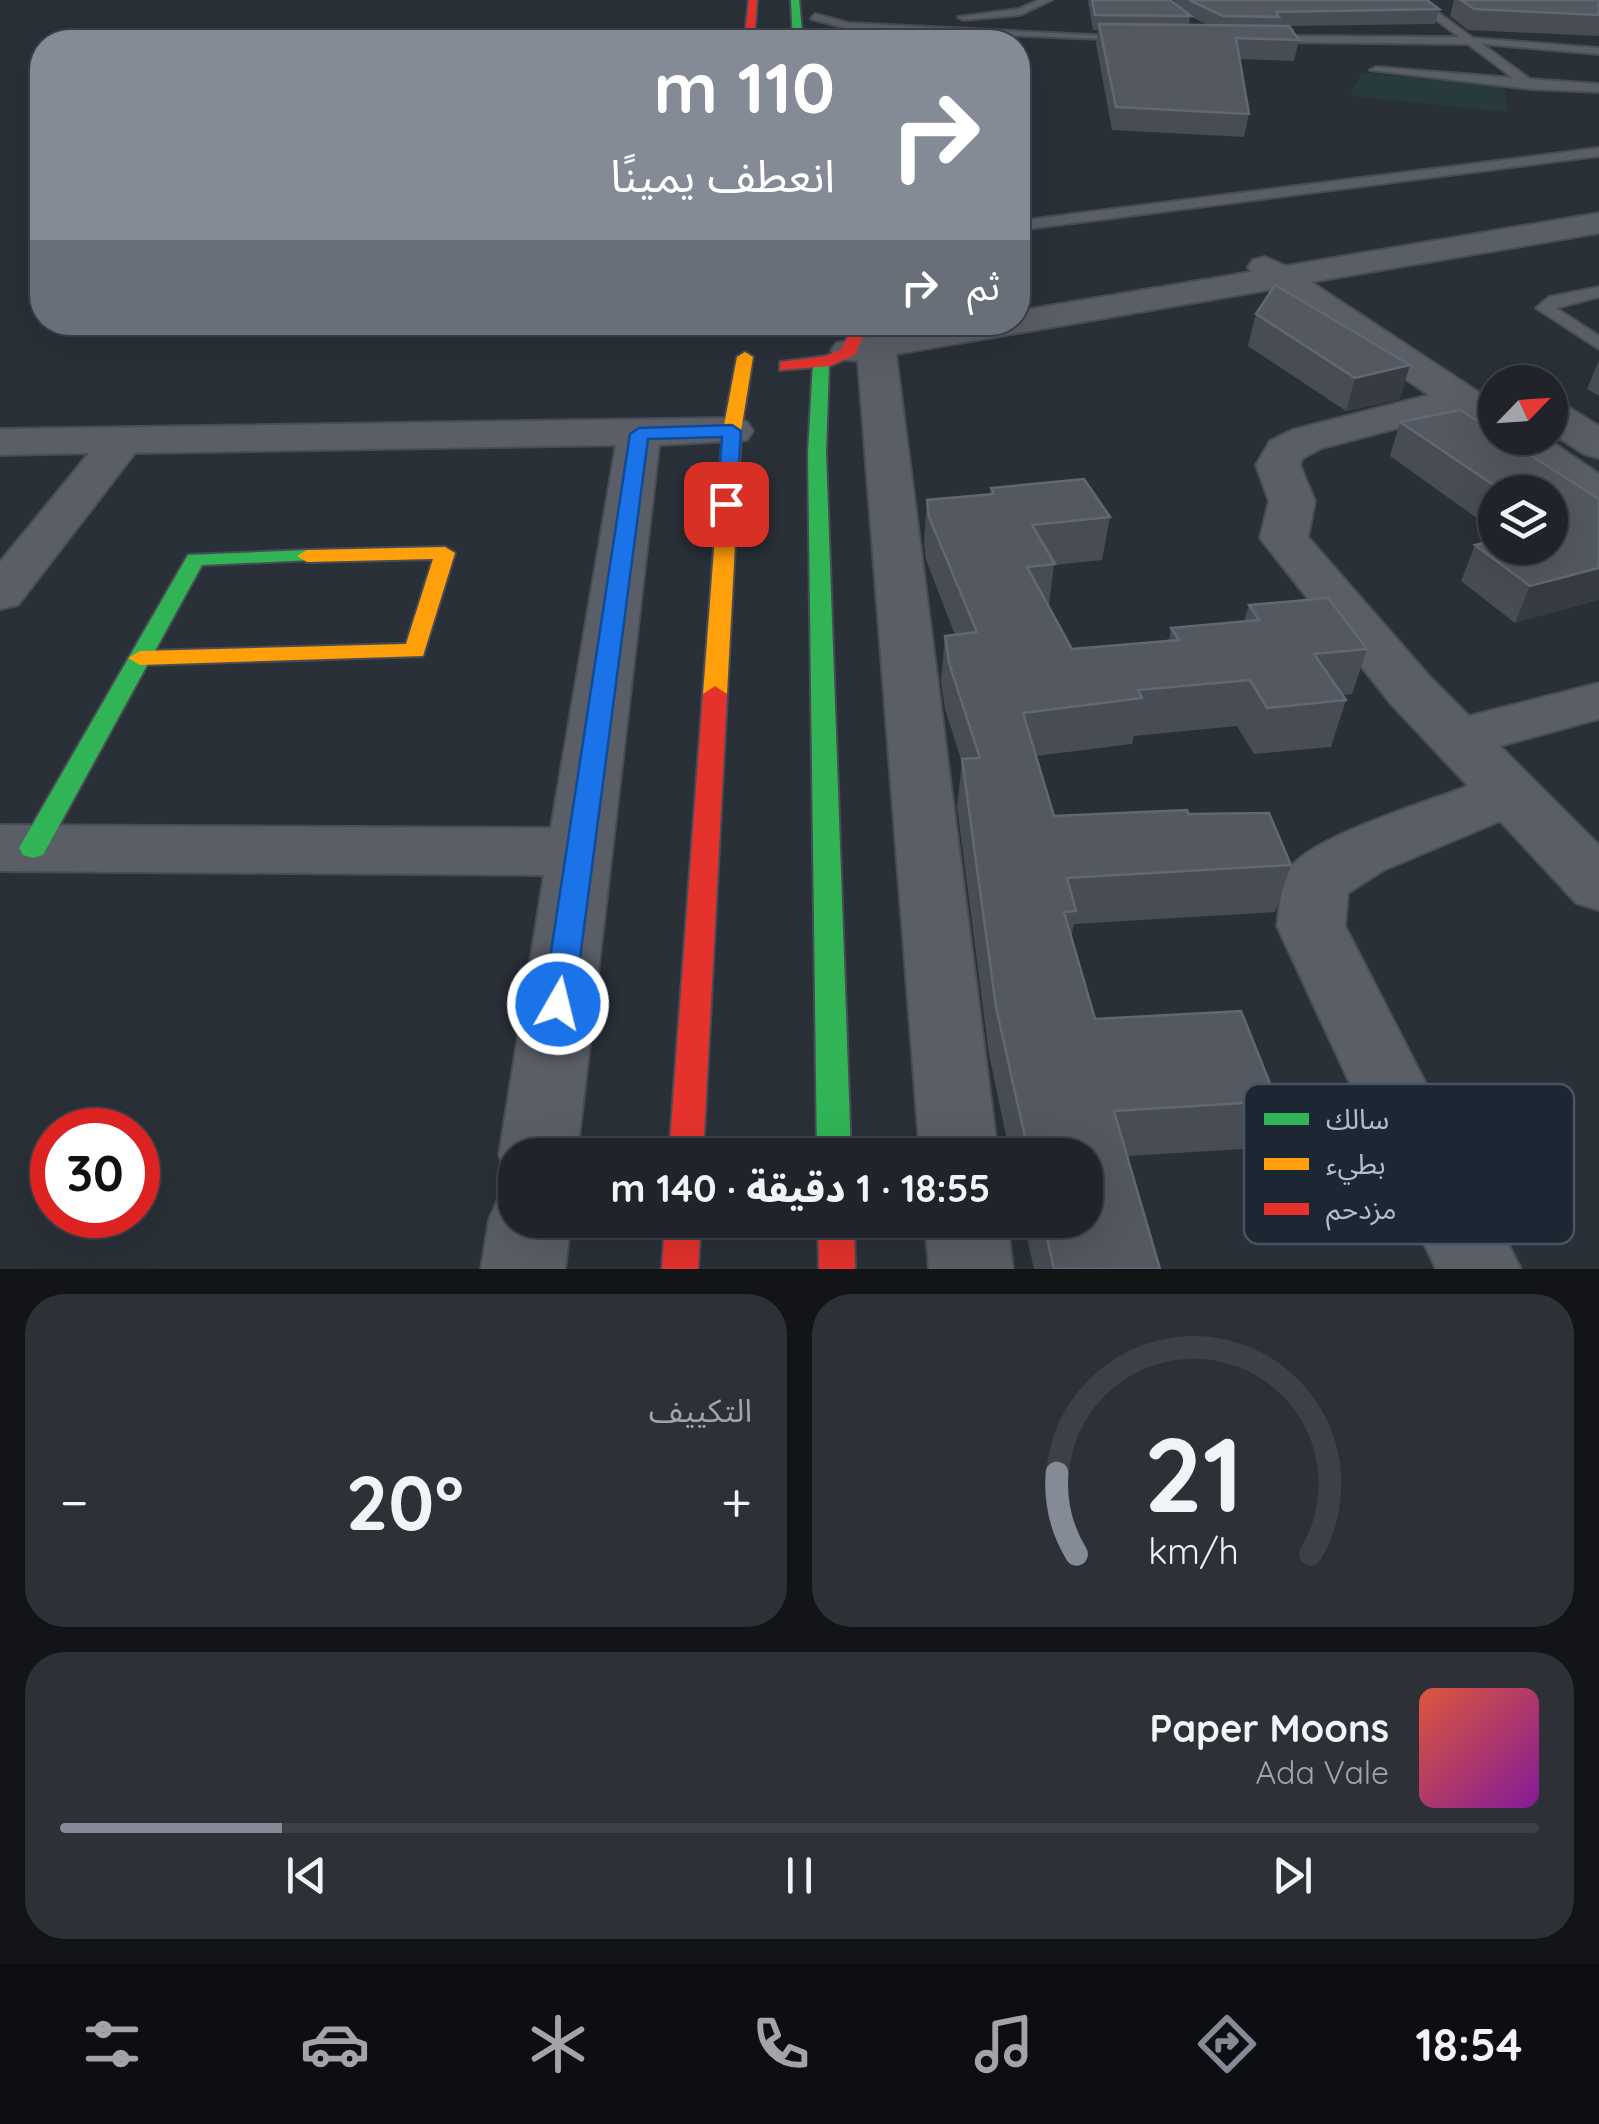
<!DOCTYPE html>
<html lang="ar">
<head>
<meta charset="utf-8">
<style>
	:root { --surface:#20242a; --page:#2d3036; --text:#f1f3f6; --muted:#a2a4a8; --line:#3d4147; --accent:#848b96 }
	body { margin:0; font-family:Quicksand,"Noto Sans Arabic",sans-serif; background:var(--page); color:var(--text); direction:rtl; height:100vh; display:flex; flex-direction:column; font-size:38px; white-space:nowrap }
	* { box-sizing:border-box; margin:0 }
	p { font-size:32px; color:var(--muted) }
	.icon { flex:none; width:55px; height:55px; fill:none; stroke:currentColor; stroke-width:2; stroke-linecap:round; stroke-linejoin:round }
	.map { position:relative; height:1269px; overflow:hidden; direction:ltr }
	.panel { display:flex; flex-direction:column; gap:25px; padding:25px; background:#121417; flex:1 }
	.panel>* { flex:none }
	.guide { position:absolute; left:30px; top:30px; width:1000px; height:305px; border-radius:40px; box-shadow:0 10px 40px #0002,0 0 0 2px var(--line); direction:rtl; background:#848b96; color:#fff; overflow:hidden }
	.needle { width:65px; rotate:65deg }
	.tools { position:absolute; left:1478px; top:365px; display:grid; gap:20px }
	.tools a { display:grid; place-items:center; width:90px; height:90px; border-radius:50%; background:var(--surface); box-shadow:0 10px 40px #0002,0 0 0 2px var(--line); font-size:50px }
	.speed { position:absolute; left:30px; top:1108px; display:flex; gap:20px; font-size:50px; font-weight:700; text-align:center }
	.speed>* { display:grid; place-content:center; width:130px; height:130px; border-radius:50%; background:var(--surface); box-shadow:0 10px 40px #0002,0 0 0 2px var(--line); line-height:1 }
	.speed .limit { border:15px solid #d22; background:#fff; color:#111 }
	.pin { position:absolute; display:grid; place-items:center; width:85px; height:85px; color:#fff; margin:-42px; border-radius:20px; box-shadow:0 5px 15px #0006 }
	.me { position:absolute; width:110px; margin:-55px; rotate:8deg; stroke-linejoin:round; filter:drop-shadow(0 0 8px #0008) }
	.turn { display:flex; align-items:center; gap:35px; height:210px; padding:0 30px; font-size:45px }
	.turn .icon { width:130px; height:130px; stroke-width:2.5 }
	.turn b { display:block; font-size:70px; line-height:85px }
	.then { display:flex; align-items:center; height:95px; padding:0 30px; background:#0003; gap:20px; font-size:38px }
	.big { font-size:75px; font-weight:800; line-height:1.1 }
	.panel .tile { flex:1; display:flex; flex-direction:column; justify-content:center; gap:15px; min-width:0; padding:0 35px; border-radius:40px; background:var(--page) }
	.panel .dial { align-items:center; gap:0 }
	.dial svg { height:260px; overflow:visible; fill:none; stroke:var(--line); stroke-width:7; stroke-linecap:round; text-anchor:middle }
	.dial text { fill:var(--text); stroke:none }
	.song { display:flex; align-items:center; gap:30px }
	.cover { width:120px; height:120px; border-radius:15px; background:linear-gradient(135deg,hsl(10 70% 55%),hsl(290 70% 35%)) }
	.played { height:10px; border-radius:5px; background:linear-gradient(90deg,var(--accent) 15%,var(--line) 15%) }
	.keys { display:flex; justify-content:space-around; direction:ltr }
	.heat { display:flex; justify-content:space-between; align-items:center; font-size:55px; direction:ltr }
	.panel .tiles { flex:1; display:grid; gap:25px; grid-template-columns:1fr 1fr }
	.tile:last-child { grid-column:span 2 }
	.trip { position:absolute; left:498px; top:1138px; width:605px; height:100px; border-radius:40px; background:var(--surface); box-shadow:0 10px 40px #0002,0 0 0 2px var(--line); font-weight:800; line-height:100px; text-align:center; direction:rtl }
	.tabs { display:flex; height:160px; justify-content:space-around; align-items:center; background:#0d0e11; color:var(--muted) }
	.tabs .icon { width:70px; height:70px }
	.tabs .current { color:var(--accent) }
	.tabs b { font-size:45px; color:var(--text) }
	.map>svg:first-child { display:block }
</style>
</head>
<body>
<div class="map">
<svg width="1599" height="1269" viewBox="0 0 1599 1269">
	<rect width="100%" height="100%" fill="#2a3038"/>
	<!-- green -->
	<path fill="#273a3e" d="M1361,73L1504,86L1508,112L1350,96Z"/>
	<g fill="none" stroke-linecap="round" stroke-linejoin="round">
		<defs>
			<path id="lane" d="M1039,0H1052L1020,15L963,20L958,17L1018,9Z
				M1410,0H1421L1473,38L1599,48V54L1482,44L1530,79L1599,84V92L1531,89L1370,70L1376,67L1513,78L1468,44L1263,42L1258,39L1263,36L1459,37Z
				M815,14L849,23L1133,37L1128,40L849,29L811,19Z
				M1599,148V156L1018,230V221Z
				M1599,287V297L1556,308L1599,336V349L1536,308L1549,297Z"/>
			<path id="street" d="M1599,213V233L1311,282L1495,403V435L1480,431L1455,413L1322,448L1303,458L1300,465L1315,501L1308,537L1431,678L1469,716L1599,683V719L1500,746L1599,845V910L1576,903L1500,821L1384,870L1348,893L1345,926L1521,1269H1436L1277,926C1280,907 1280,883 1292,866C1315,836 1429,801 1468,786L1391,704L1260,538L1269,501L1256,465L1270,441L1292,430L1429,395L1274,289L896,354L998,1155H920L858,361L836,359L831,351L836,343L950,322H1018V311L1251,272L1248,267L1253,260L1265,257L1286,266Z
				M1550,402L1565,405L1599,426V458L1584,454L1550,432Z
				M732,418L747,422L753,431L747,440L659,445L577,1155H515V1182L510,1181L499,1155L544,875L0,871V825L551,828L616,445L135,453L18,605L0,609V562L89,453L0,455V429Z
				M1497,438H1546L1599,474V508L1583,504L1503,447Z
				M515,1187V1220H571L565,1269H481L489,1220L501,1192Z
				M925,1220H1007L1013,1269H929Z"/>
			<path id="fast" d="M791,0H799L803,42H793Z
				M821,358L829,363L826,453L851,1155H817L808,453L813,363Z
				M307,550L317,556L314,560L202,565L43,855L33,858L23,855L19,848L188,555Z"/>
			<path id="slow" d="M745,352L753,357L741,431L727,694L715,702L703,694L723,431L737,357Z
				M445,547L455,553L423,656L140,665L128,658L140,651L406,644L433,559L307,562L297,556L307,550Z"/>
			<path id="jam" d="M749,0H757L754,42H744Z
				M837,322H854L864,334L855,355L830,366L780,370V362L826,356L842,349L848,335Z
				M715,686L727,694L703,1155H669L703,694Z
				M665,1220H701L698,1269H662Z
				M818,1220H854L855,1269H819Z"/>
		</defs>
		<!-- lane casing -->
		<use href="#lane" stroke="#484c55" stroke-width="4"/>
		<!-- street casing -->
		<use href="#street" stroke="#484c55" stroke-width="4"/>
		<!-- fast casing -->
		<use href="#fast" stroke="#484c55" stroke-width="4"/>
		<!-- slow casing -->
		<use href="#slow" stroke="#484c55" stroke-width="4"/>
		<!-- jam casing -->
		<use href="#jam" stroke="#484c55" stroke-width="4"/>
		<!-- path -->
		<path stroke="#5c6268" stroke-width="2.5" stroke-dasharray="4 4" stroke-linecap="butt" d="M701,42L700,32H713"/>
		<!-- lane -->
		<use href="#lane" fill="#5a5e66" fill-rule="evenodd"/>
		<!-- street -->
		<use href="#street" fill="#5a5e66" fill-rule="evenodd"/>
		<!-- fast -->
		<use href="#fast" fill="#30b455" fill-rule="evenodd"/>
		<!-- slow -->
		<use href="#slow" fill="#ff9f0a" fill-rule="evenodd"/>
		<!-- jam -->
		<use href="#jam" fill="#e5322d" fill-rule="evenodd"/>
		<!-- path-bridge -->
		<path stroke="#5c6268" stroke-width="2.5" stroke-dasharray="4 4" stroke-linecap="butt" d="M701,42L848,40"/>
	</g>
	<!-- wall -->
	<path fill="#474c55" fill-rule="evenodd" d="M1088,0H1170L1177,6L1174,0H1427L1439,9L1435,24L1289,26L1299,40L1294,61L1240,59L1249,114L1244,137L1112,130L1096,44L1098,30H1093ZM1190,16L1208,25H1189Z
		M1454,0H1599V36L1468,30L1450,16Z
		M1256,314L1400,399L1346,411L1248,346Z
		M1599,360V396L1587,389Z
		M1400,422L1599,499L1515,623L1461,581L1475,545L1550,548V492H1495V531L1390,456Z
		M991,488L1110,517L1102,560L1054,565L1049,606L1072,649L1169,640L1171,628L1244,621L1249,605L1367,649L1352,694L1343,695L1346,700L1331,747L1254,754L1237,726L1134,736L1132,744L1036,756L1054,816L1189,814L1291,865L1275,912L1074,924L1071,937L1095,1019L1277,1101L1259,1148L1127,1156L1160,1269H1034L1023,1220H1085V1155H1010L989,1054L957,806L962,763L945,709L941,681L945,636L955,635L926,560L924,543L927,500L990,495Z"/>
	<!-- shaded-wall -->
	<path fill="#373c44" d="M1410,365L1400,399L1346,411L1355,378Z
		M1599,568V600L1515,623L1530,586Z"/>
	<!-- building -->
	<path fill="#535861" stroke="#626872" stroke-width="2.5" d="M1092,0H1170L1191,16L1095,15Z
		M1189,0H1427L1439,9L1276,12L1279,17L1223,16Z
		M1461,0H1599V15L1474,9Z
		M1099,24L1289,26L1299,40L1236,38L1249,114L1116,107Z
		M1275,285L1410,365L1355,378L1256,314Z
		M1460,410L1495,432V438H1503L1599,499V568L1530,586L1475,545L1495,540V548H1550V526H1552L1550,524V492H1504L1400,422Z
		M1084,479L1110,517L1032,525L1055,564L1027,567L1072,649L1179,640L1171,628L1259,620L1249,605L1328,598L1367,649L1314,654L1346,700L1267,708L1250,680L1138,690L1142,698L1023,713L1054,816L1187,810L1189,814L1269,813L1291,865L1067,878L1076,911L1064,912L1095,1019L1241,1011L1277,1101L1114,1111L1160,1269H1054L1043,1220H1085V1155H1029L996,1007L962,759L980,758L949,663L945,636L977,632L929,517L927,500L994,494L991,488Z"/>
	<!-- route -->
	<path fill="#1a73e8" stroke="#114b97" stroke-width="2.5" d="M732,425L741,431L736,504L726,510L717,504L722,437L648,439L574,1004L569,1013L558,1016L548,1013L543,1004L630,434L639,428Z"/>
	<!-- legend -->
	<rect x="1244" y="1084" width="330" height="160" rx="15" fill="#1d2633" stroke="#4a5360" stroke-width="2.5"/>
	<rect x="1264" y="1113" width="45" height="12" fill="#30b455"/>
	<rect x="1264" y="1158" width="45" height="12" fill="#ff9f0a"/>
	<rect x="1264" y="1203" width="45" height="12" fill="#e5322d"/>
	<g font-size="28" fill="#b4bcc9">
		<text x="1326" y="1129">سالك</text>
		<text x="1326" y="1174">بطيء</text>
		<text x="1326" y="1219">مزدحم</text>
	</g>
</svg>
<div class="tools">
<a><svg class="needle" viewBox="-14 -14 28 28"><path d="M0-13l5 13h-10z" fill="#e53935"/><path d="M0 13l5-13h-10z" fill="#a2a4a8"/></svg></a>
<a><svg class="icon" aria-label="layers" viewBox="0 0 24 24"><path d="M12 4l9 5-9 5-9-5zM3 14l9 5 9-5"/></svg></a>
</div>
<div class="speed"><div class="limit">30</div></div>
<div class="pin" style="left:726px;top:504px;background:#d93025"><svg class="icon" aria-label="arrive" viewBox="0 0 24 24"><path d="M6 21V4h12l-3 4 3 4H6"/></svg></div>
<svg class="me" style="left:558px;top:1004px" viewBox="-20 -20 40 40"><circle r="17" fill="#1a73e8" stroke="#fff" stroke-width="3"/><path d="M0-11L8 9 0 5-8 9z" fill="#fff"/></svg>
<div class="trip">18:55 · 1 دقيقة · 140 m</div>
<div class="guide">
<div class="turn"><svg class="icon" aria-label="right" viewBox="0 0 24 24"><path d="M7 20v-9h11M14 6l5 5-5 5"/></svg><div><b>110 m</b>انعطف يمينًا</div></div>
<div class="then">ثم<svg class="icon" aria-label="right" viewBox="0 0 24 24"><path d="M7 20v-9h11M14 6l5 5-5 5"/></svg></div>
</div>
</div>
<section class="panel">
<div class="tiles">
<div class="tile dial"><svg viewBox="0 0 100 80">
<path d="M14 69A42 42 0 1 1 86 69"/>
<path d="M14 69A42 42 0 0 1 8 44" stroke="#848b96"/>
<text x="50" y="56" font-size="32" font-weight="700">21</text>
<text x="50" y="72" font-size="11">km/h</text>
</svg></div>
<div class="tile"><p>التكييف</p>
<div class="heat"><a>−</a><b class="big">20°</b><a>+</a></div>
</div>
<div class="tile">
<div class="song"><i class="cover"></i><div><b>Paper Moons</b><p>Ada Vale</p></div></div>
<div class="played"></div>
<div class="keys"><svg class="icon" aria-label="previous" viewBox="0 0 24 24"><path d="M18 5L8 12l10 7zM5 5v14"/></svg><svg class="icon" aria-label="pause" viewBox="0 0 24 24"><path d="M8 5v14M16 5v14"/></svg><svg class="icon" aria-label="next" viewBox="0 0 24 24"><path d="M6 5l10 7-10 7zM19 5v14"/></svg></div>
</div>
</div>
</section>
<nav class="tabs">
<b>18:54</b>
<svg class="icon current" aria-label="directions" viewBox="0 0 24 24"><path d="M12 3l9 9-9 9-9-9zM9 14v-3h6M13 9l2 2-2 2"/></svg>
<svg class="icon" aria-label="music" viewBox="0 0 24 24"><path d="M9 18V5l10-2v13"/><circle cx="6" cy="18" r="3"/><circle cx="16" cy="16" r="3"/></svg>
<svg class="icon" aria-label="phone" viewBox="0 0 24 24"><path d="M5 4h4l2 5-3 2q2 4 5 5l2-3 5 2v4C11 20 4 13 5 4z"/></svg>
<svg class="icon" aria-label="climate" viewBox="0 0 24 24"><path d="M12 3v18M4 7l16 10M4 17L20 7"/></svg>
<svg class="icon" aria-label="car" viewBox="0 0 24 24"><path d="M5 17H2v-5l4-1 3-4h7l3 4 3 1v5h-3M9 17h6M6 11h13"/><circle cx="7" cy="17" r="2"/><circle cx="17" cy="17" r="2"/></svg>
<svg class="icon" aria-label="filters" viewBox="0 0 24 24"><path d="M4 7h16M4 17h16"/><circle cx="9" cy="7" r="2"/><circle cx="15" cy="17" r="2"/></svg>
</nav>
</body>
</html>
